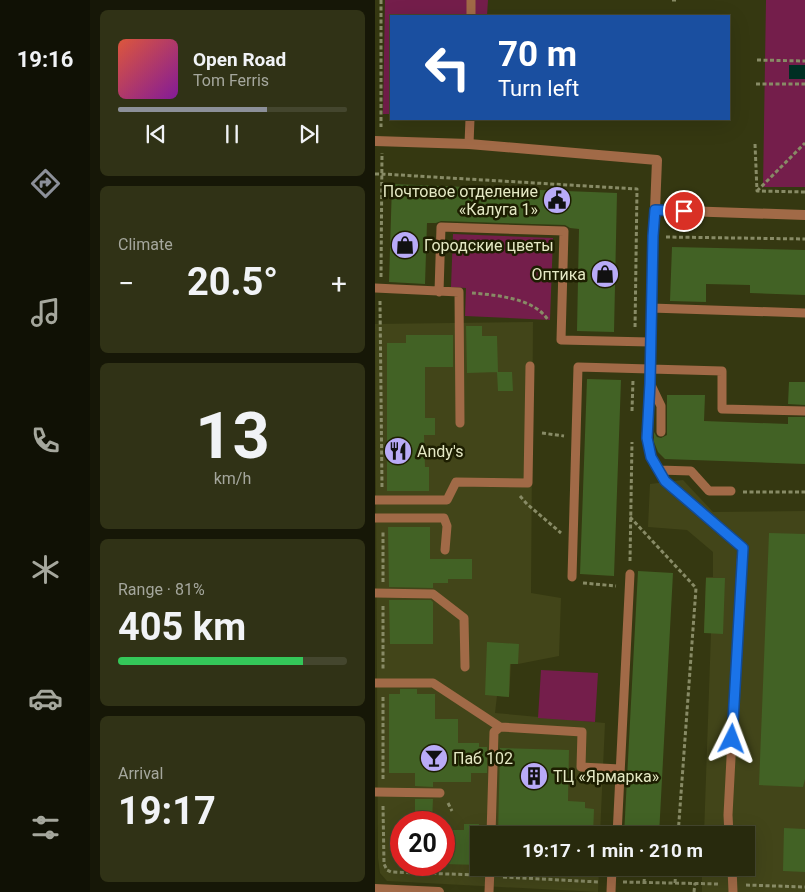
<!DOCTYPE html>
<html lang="en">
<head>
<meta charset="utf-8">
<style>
	:root { --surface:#282a0d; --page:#303216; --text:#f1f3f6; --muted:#a5a79d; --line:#44462e; --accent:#8c9099 }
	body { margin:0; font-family:Roboto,sans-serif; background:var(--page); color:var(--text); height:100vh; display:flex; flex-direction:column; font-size:19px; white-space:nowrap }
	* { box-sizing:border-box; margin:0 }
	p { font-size:16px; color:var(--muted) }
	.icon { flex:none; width:28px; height:28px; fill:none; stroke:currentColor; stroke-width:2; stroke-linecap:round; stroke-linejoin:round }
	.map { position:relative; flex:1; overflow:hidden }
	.side { display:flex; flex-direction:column; gap:10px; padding:10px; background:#161707; width:285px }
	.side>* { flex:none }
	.guide { position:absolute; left:15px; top:15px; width:340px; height:105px; border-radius:0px; box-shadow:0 5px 20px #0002,0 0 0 1px var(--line); background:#1a4fa0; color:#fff; overflow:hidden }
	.speed { position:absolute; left:15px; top:811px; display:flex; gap:10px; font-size:25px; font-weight:700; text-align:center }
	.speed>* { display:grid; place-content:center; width:65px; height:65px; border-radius:50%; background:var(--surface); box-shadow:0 5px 20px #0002,0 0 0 1px var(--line); line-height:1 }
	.speed .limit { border:8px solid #d22; background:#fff; color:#111 }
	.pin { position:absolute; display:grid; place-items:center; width:42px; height:42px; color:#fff; margin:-21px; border:2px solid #fff; border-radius:50%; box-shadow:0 1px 5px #0007 }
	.me { position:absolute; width:55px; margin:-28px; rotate:3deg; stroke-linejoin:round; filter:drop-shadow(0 0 4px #0008) }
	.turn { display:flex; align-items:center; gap:18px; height:105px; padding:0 25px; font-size:22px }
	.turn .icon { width:65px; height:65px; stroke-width:2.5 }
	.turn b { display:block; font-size:35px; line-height:42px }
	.big { font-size:38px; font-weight:700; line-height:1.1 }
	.side .card { flex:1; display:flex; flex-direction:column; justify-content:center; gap:8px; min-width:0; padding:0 18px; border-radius:8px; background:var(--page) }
	.side .dial { align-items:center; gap:0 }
	.dial b { font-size:65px; line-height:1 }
	.song { display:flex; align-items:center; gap:15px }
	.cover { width:60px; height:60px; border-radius:8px; background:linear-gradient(135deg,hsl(10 70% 55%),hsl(290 70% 35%)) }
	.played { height:5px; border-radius:2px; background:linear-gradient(90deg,var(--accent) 65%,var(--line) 65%) }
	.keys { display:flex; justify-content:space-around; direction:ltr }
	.heat { display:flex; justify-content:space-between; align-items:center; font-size:28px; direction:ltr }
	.charge { height:8px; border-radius:4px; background:linear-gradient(90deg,#34c759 81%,var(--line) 0) }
	.trip { position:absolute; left:95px; top:826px; width:285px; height:50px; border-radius:0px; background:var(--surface); box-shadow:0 5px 20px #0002,0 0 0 1px var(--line); font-weight:700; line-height:50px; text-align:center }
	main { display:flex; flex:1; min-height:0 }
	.dock { display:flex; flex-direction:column; width:90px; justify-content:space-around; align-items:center; background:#101105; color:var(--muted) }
	.dock .icon { width:35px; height:35px }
	.dock .on { color:var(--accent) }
	.dock b { font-size:22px; color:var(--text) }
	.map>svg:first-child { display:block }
</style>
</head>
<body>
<main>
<nav class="dock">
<b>19:16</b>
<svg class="icon on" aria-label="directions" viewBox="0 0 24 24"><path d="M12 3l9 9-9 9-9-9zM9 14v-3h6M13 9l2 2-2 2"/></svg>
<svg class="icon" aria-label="music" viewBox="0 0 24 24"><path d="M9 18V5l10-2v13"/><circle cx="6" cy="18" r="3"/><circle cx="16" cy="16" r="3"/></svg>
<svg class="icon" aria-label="phone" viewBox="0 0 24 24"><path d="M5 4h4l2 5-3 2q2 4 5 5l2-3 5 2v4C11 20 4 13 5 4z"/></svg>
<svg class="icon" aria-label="climate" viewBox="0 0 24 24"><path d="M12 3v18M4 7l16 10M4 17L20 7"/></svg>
<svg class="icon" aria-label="car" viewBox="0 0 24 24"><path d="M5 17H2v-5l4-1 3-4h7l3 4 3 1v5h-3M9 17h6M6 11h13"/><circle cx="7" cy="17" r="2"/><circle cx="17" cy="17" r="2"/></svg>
<svg class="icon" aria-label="filters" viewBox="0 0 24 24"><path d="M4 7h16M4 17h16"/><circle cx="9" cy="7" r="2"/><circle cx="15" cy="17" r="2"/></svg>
</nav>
<section class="side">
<div class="card">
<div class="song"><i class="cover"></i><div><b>Open Road</b><p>Tom Ferris</p></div></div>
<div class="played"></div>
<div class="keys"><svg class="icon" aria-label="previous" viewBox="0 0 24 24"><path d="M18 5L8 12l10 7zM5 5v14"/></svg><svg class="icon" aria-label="pause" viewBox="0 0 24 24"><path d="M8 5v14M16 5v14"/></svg><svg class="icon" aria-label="next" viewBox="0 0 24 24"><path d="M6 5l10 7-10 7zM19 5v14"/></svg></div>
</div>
<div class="card"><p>Climate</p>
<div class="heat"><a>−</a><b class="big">20.5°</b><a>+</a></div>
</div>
<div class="card dial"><b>13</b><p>km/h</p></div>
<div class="card"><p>Range · 81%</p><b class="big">405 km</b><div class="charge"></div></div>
<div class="card"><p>Arrival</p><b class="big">19:17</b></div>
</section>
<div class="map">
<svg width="430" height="892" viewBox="0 0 430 892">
	<rect width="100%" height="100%" fill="#353811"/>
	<!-- built -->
	<path fill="#424519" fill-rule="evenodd" d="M158,322L156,593L186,598L184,656L143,664H136L134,697L122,696L120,713L230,723L225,835H104V868H224L223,892L12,881L5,873L3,858L0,324ZM26,822H69V865H26Z
		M308,480L338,512L430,511V892H327V868H371V835H329L336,633H329L331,577H338V552L312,530L273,527L275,484Z"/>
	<!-- green -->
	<path fill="#741e4b" d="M10,0H113L112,16H16V114H8Z
		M391,0H430V187H388Z
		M78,234L178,238L175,320L90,316L91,288L76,287Z
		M166,670L223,673L220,722L163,718Z"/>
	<!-- water -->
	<path fill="#002e23" d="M414,65H430V79H414Z"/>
	<!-- building -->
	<path fill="#426225" d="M17,184L242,193L239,332L202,331L204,229L195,228L190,225L66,221L61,223H52L50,284L14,282Z
		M297,247L430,250V295L375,293V285L331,284V302L295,301Z
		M91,326H107V336H122L123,372L92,373Z
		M31,335H78V367H50V418H60V435H49L50,467H54V491H12V343H31Z
		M122,372H137L138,391H123Z
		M212,379L246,380L239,576L205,574Z
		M414,382H430V405L413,404Z
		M292,395H330L329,421L413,424V417H430V464L290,459L283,452L279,442V432L282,437L286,438L292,435Z
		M13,527H55V559H97V579H73V583H58V588L14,587Z
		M394,533L430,534V779L428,787L384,785Z
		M263,571L298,573L284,835H249Z
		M331,578H350L348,634L329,633Z
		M14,600H56L58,602V644H15Z
		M112,642L144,644L143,664H135L134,697L110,695Z
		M25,689H42V694H60V719H83V743H104V747H112V773H96V782H58V787L40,786V773H14V694H25Z
		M125,748L194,750L193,801L210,802V808L219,809L218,835H123Z
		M40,799H58L57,822H40Z
		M89,824H104V865L69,864V830H89Z
		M409,828L430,829V872L408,871Z"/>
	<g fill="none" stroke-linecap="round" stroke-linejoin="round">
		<!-- path -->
		<path stroke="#888b66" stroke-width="3" stroke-dasharray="4 2.5" stroke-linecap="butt" d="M6,0V127
			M297,0H301
			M382,60L430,61
			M381,84H430
			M380,144L382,191L430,192
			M0,174H7L262,189L260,329
			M382,191L430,143
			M291,237L430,239
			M6,277L7,153
			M97,293C121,295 159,298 173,320
			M5,301L7,487
			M257,411L258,380
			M167,433L189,436
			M368,492H430
			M145,496L152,504L186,533
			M255,517L321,588L303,835
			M255,561L257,442
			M8,582V531
			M208,583L241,586
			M8,606V669
			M8,779V696
			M73,803L77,811
			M8,806L9,864L12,870L16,872L102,875
			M128,877L224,882
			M248,882L344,884
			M269,883L270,868
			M300,883L301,868
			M371,885L430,887
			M319,892L320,883"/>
		<!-- service -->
		<path stroke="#a16a47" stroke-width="9" d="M96,16V0
			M94,144L95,119
			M280,210L278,237L275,383L271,438L276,457L290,481L367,548L353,815L354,835
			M0,288L84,292L85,423
			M64,292L66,227L189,231L186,340L275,342
			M276,308L430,313
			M276,385L286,406V432
			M284,470L316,471L334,491H356
			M0,500H72L81,482L153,483L155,366
			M0,518H69L72,526L70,550
			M197,577L203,367L347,371V409L430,411
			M0,593L58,594L89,618L90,667
			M0,683H58L125,727L207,732L206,767L245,769
			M0,792L65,793
			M116,835L119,732L125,727
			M242,835L255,574
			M357,868L358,892
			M114,892L115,868
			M236,892L237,868"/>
		<!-- minor -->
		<path stroke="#a16a47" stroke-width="10" d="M0,141L94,144L282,160L280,210L430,215
			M0,889L64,892"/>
	</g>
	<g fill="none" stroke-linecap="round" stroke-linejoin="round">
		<defs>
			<path id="route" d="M309,211L280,210L278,236L275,383L272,438L276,457L290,481L368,548L357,739"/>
		</defs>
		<!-- route casing -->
		<use href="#route" stroke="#114b97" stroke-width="12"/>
		<!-- route -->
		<use href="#route" stroke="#1a73e8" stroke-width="9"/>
	</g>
	<!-- icons -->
	<defs>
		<symbol id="civic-disc" viewBox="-11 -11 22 22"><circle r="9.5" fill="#b9abf7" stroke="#1d1e01"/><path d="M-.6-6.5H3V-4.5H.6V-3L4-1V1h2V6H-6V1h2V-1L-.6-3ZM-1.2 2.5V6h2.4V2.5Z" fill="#111"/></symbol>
		<symbol id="shop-disc" viewBox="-11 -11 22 22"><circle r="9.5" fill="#b9abf7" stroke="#1d1e01"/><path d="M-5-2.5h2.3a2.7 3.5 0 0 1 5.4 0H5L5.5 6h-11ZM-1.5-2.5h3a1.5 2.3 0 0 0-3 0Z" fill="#111"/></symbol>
		<symbol id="restaurant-disc" viewBox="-11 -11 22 22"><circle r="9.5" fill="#b9abf7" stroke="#1d1e01"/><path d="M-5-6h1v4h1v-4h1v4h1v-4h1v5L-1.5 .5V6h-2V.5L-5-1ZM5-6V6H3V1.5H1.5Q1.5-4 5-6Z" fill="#111"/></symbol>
		<symbol id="bar-disc" viewBox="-11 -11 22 22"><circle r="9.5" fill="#b9abf7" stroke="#1d1e01"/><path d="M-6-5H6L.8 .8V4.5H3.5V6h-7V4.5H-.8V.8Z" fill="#111"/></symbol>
		<symbol id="building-disc" viewBox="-11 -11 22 22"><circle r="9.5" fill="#b9abf7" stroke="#1d1e01"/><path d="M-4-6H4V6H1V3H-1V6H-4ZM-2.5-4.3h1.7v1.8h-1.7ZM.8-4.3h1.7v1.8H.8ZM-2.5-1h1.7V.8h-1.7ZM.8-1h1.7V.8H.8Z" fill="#111"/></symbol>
	</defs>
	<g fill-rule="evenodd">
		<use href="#civic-disc" x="166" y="184" width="32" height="32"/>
		<use href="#shop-disc" x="14" y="229" width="32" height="32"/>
		<use href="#shop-disc" x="214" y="258" width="32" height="32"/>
		<use href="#restaurant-disc" x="7" y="435" width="32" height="32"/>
		<use href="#bar-disc" x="43" y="742" width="32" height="32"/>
		<use href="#building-disc" x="143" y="760" width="32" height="32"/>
	</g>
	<g text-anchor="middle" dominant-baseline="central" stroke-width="5" stroke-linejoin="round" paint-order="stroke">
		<!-- poi labels -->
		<g font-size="16" fill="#e5e9c5" stroke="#1d1e01" text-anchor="start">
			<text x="163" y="191" text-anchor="end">Почтовое отделение<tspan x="163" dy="18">«Калуга 1»</tspan></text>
			<text x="49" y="245">Городские цветы</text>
			<text x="211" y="274" text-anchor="end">Оптика</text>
			<text x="42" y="451">Andy's</text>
			<text x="78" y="758">Паб 102</text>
			<text x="178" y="776">ТЦ «Ярмарка»</text>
		</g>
	</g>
</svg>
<div class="speed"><div class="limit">20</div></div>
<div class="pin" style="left:309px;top:211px;background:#d93025"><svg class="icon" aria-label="arrive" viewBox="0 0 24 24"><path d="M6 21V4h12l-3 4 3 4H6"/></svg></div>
<svg class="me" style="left:357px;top:739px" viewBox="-20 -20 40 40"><path d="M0-17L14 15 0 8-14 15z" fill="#1a73e8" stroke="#fff" stroke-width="4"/></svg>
<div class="trip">19:17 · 1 min · 210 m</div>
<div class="guide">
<div class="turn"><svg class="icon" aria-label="left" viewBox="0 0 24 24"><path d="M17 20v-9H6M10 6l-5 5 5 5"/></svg><div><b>70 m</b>Turn left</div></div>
</div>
</div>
</main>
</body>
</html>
